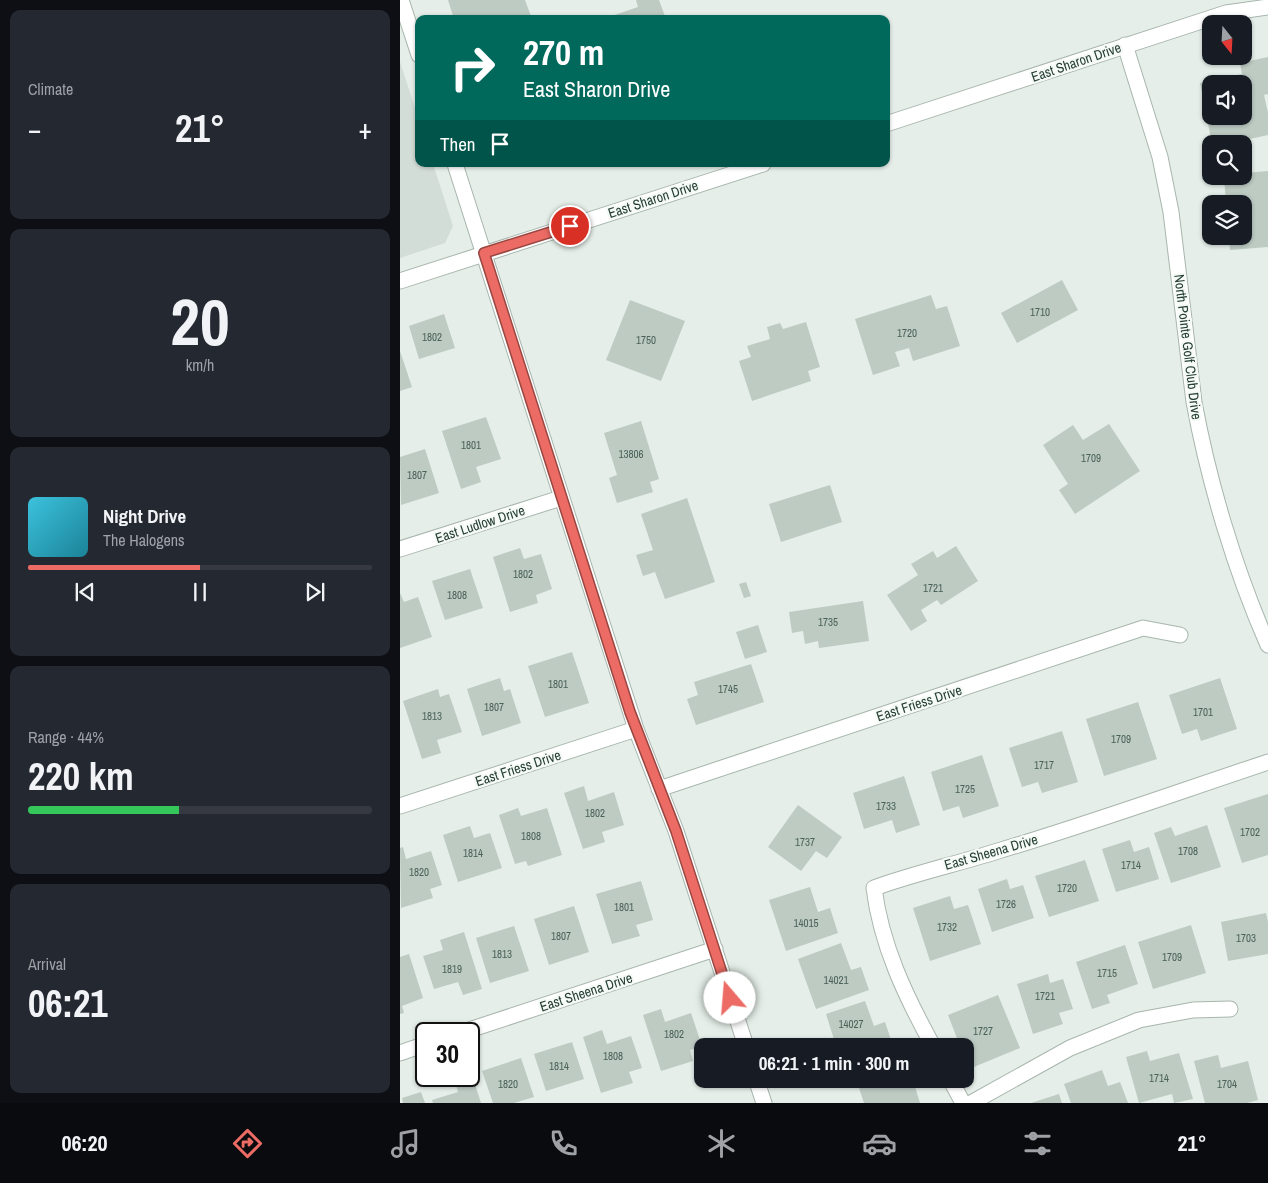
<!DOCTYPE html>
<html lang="en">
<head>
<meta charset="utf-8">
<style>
	:root { --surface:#171b24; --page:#242831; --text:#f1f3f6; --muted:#9ea1a6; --line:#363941; --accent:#ec6b64 }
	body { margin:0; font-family:"Archivo Narrow",sans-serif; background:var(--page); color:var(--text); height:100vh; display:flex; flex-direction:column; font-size:19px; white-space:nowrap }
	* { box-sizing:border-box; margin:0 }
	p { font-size:16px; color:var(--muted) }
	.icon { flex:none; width:28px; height:28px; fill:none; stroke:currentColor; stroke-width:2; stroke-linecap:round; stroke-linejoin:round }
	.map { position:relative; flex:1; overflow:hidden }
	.panel { display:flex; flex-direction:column; gap:10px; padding:10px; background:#0d0f14; width:400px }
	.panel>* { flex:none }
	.hud { position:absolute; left:15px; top:15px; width:475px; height:152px; border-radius:10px; box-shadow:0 1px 4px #0004; background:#00695c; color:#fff; overflow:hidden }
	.needle { width:32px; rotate:162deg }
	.buttons { position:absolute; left:802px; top:15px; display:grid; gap:10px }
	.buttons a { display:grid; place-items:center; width:50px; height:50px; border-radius:10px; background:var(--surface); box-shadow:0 1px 4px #0004; font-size:25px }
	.speed { position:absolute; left:15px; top:1022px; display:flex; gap:10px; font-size:25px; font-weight:700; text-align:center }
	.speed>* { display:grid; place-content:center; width:65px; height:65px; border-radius:50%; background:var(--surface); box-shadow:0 1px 4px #0004; line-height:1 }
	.speed .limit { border:2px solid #111; border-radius:8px; background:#fff; color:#111 }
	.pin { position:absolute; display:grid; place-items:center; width:42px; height:42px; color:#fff; margin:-21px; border:2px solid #fff; border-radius:50%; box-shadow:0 1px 5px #0007 }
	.me { position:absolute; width:55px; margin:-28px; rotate:342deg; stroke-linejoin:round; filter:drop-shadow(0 0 4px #0008) }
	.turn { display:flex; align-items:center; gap:18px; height:105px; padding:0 25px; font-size:22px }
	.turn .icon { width:65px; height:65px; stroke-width:2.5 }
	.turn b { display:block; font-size:35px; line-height:42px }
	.then { display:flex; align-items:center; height:48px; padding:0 25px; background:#0003; gap:10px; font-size:19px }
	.big { font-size:38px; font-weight:700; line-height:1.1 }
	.panel .widget { flex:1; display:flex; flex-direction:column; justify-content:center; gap:8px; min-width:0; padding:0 18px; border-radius:10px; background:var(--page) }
	.panel .dial { align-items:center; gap:0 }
	.dial b { font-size:65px; line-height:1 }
	.song { display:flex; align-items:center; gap:15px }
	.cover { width:60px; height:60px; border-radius:8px; background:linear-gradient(135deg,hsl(190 70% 55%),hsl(190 70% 35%)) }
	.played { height:5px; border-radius:2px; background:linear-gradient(90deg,var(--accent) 50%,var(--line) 50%) }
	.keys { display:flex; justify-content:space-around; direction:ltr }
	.heat { display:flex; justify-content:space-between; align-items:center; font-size:28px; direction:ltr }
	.charge { height:8px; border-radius:4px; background:linear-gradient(90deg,#34c759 44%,var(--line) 0) }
	.trip { position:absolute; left:294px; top:1038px; width:280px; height:50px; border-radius:10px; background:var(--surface); box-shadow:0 1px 4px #0004; font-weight:700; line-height:50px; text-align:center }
	.tabs { display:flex; height:80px; justify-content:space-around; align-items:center; background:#090b0e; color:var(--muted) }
	.tabs .icon { width:35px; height:35px }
	.tabs .current { color:var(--accent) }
	.tabs b { font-size:22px; color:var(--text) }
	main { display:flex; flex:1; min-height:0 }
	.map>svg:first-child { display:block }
</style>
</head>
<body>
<main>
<section class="panel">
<div class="widget"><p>Climate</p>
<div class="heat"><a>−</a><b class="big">21°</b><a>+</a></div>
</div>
<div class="widget dial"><b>20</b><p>km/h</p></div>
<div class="widget">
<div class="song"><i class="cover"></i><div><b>Night Drive</b><p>The Halogens</p></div></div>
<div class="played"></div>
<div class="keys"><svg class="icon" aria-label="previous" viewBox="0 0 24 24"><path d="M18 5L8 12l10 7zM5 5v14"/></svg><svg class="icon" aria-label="pause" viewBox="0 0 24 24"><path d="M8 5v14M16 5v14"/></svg><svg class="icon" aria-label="next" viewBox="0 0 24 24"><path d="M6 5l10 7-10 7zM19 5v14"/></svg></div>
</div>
<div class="widget"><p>Range · 44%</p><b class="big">220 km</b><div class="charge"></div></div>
<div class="widget"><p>Arrival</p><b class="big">06:21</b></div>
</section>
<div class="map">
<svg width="868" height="1103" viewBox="0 0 868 1103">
	<rect width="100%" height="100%" fill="#e5eee8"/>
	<!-- built -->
	<path fill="#d3ddd7" d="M0,62L19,120V164H33L53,226L45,243L0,258Z"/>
	<!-- building -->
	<path fill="#bdcbc3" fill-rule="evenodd" d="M48,0H125L132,19H67L66,17L54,19Z
		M236,0H259L266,19H203L238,7Z
		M868,57V94L864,95L868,113V135L827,144H812L800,83L842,74L840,63ZM811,84H844V116H811Z
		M868,171V247L830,250L829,236H844V204H826L824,176H844V173Z
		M662,280L678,310L617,343L601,313Z
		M531,295L536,309L547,306L560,346L513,361L509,348L495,352L500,366L473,375L455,319Z
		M230,300L285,321L261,381L206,360Z
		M44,314L55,348L19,359L9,326Z
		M406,322L420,367L408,371L411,381L352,401L339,361L351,357L347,346L370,339L367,327L380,323L383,329Z
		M0,351L12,387L0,391Z
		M86,417L101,459L76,467L81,482L61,489L42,431Z
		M241,421L259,479L250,482L253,492L217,503L209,478L217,475L204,433Z
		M709,424L740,471L675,514L659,490L668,484L643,445L673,425L683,440Z
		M25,449L39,493L1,505L0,457Z
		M430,485L442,522L381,542L369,504Z
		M287,498L315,582L265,599L255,572L243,576L236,555L253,550L241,514Z
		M556,546L578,581L541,605L537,600L521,610L527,621L511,631L487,595L518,575L511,564L533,551L537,558Z
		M120,548L124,559L141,554L152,589L136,595L138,603L110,612L93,557Z
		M70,569L83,608L45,620L32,581Z
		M346,582L351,596L344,598L339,584Z
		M0,593L4,602L18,597L32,637L0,648Z
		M463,601L469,641L419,648L418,641L405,644L403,631L392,633L389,612Z
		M358,625L367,652L345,659L336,632Z
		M172,652L189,703L145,717L128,666Z
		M351,664L364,702L296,725L287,699L298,695L294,682Z
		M100,678L104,691L110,689L121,723L82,736L67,689Z
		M820,678L837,729L801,741L797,729L782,734L769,695Z
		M38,689L40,697L49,694L62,732L37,740L41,753L22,759L3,701Z
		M738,702L757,759L704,776L686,719Z
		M662,731L678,782L642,793L638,782L622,787L609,748Z
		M582,755L599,806L563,818L559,806L543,811L531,772Z
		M504,776L520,825L496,833L492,820L464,829L453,793Z
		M184,786L188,801L214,792L224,825L202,832L205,842L183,849L164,793Z
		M868,794V855L842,863L824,808Z
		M398,805L442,837L427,858L416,851L401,871L368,847Z
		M118,808L121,816L147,808L162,855L128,866L126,861L115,864L99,815Z
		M807,825L821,867L771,883L754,833L771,827L775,836Z
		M70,826L74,838L90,833L102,868L58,882L43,835Z
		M730,840L734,852L749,847L759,879L716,892L702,849Z
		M3,847L6,859L31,851L42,885L30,889L33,898L1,908L0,848Z
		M685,860L699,901L649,917L635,876Z
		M607,879L610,889L623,885L634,918L592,932L578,889Z
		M241,881L253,920L236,925L240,936L212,944L196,894Z
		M410,887L418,912L430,908L438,933L386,951L369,900Z
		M550,896L554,909L568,905L581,944L530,961L513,908Z
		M174,906L189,952L149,965L134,919Z
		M866,913L868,922V954L828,961L821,922Z
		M791,925L806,973L753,989L738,942Z
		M114,926L129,971L90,983L76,938Z
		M64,932L82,989L63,995L58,982L34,989L23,956L43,950L40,940Z
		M441,943L451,970L461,967L469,990L416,1009L398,959Z
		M725,945L738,984L707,995L710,1003L692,1009L676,962Z
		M9,954L23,998L2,1006L4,1013L0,1014V957Z
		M648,974L650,983L663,979L673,1009L659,1013L663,1024L633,1034L617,984Z
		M598,995L620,1048L569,1069L565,1058V1046H560L548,1015Z
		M465,1001L474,1026L485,1022L493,1046H436L426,1014Z
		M261,1009L265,1022L291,1013L302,1046L290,1050L293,1061L261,1071L243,1015Z
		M202,1030L207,1044L231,1036L242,1068L229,1072L233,1083L201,1093L183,1037Z
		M172,1042L184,1079L146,1091L134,1054Z
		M747,1051L750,1061L779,1053L793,1099L774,1103L772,1094L739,1103L726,1057Z
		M818,1055L821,1068L848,1061L858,1100L847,1103H805L794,1061Z
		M121,1058L134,1097L114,1103H93L82,1071Z
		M702,1070L708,1086L720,1082L728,1103H671L664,1084Z
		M72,1075L81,1103H33L32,1100L58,1092L55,1081Z
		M456,1079H499L501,1084L513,1080L520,1103H464Z
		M21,1092L25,1103H3L2,1098Z
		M659,1094L662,1103H631Z"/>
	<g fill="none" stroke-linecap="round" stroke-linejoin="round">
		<defs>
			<path id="minor" d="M1,0L19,55
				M725,45L760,157L771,212L794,402C809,483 835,570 868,645
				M486,124L826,13L868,7
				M55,164L236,729L276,831L346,1046
				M0,281L363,164
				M0,549L161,498
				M259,789L743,628L780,635
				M0,806L236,729
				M57,1034L315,949
				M533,1046C506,997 481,945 474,888C515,873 557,864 598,851C689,824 778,792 868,762
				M0,1053L26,1044
				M356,1079L364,1103
				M550,1079L563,1103
				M571,1103L670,1048L739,1020L793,1010L830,1009"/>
		</defs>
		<!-- minor casing -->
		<use href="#minor" stroke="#a8b6ae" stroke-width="17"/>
		<!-- minor -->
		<use href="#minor" stroke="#fff" stroke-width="15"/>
	</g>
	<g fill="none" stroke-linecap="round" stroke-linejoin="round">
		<defs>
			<path id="route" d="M170,226L84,253L230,712L276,831L330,998"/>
		</defs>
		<!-- route casing -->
		<use href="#route" stroke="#994641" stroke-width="12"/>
		<!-- route -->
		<use href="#route" stroke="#ec6b64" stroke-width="9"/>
	</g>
	<g text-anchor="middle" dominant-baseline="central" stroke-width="4.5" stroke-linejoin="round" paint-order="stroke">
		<!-- number labels -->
		<g font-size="11" fill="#4b6257">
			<text x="640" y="312">1710</text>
			<text x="507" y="333">1720</text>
			<text x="32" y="337">1802</text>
			<text x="246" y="340">1750</text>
			<text x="71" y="445">1801</text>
			<text x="231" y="454">13806</text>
			<text x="691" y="458">1709</text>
			<text x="17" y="475">1807</text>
			<text x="123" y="574">1802</text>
			<text x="533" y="588">1721</text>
			<text x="57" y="595">1808</text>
			<text x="428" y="622">1735</text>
			<text x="158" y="684">1801</text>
			<text x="328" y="689">1745</text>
			<text x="94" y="707">1807</text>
			<text x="803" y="712">1701</text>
			<text x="32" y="716">1813</text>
			<text x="721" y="739">1709</text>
			<text x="644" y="765">1717</text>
			<text x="565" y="789">1725</text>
			<text x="486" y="806">1733</text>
			<text x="195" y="813">1802</text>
			<text x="850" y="832">1702</text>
			<text x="131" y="836">1808</text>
			<text x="405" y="842">1737</text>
			<text x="788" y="851">1708</text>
			<text x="73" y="853">1814</text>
			<text x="731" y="865">1714</text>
			<text x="19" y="872">1820</text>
			<text x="667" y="888">1720</text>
			<text x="606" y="904">1726</text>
			<text x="224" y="907">1801</text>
			<text x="406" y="923">14015</text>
			<text x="547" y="927">1732</text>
			<text x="161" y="936">1807</text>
			<text x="846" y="938">1703</text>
			<text x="102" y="954">1813</text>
			<text x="772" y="957">1709</text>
			<text x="52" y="969">1819</text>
			<text x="707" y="973">1715</text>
			<text x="436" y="980">14021</text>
			<text x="645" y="996">1721</text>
			<text x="451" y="1024">14027</text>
			<text x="583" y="1031">1727</text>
			<text x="274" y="1034">1802</text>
			<text x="213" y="1056">1808</text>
			<text x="159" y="1066">1814</text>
			<text x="759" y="1078">1714</text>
			<text x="108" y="1084">1820</text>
			<text x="827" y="1084">1704</text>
		</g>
		<!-- street labels -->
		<g font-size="14" fill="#253f33" stroke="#f6faf7">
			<text transform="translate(676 62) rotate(-19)">East Sharon Drive</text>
			<text transform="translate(253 199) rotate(-18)">East Sharon Drive</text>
			<text transform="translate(788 347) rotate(83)">North Pointe Golf Club Drive</text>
			<text transform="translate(80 524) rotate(-18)">East Ludlow Drive</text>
			<text transform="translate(519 703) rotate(-18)">East Friess Drive</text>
			<text transform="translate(118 768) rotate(-18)">East Friess Drive</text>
			<text transform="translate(591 852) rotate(-16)">East Sheena Drive</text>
			<text transform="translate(186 992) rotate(-18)">East Sheena Drive</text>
		</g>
	</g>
</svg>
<div class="buttons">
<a><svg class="needle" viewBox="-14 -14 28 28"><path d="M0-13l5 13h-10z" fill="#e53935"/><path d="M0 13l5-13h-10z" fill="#9ea1a6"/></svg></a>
<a><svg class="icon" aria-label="sound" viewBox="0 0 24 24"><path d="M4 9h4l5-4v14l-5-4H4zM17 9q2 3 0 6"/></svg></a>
<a><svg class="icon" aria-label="search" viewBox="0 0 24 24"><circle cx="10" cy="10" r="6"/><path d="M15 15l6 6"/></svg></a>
<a><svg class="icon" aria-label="layers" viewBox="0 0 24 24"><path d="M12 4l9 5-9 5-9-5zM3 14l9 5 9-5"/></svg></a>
</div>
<div class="speed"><div class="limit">30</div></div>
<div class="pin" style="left:170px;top:226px;background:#d93025"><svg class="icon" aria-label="arrive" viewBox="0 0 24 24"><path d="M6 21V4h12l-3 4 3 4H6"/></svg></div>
<svg class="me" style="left:330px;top:998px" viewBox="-20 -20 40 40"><circle r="19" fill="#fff"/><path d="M0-13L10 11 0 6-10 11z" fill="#ec6b64"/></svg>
<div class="trip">06:21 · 1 min · 300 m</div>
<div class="hud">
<div class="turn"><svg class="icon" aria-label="right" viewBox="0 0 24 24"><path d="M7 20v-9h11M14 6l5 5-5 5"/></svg><div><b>270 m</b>East Sharon Drive</div></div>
<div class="then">Then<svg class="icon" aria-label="arrive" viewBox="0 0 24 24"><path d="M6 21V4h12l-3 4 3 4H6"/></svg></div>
</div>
</div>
</main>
<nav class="tabs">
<b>06:20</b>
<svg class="icon current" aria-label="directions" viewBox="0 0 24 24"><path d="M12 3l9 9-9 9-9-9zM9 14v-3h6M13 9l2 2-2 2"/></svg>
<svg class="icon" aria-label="music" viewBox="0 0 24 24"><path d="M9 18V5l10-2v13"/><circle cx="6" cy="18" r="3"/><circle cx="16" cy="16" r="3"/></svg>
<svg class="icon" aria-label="phone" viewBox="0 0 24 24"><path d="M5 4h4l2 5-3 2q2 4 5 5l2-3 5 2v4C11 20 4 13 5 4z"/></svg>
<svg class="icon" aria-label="climate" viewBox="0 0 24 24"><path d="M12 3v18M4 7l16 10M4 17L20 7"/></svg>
<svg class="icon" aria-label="car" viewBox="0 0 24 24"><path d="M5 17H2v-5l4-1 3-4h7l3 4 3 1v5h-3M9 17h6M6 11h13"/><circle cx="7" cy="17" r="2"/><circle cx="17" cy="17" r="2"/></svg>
<svg class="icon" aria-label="filters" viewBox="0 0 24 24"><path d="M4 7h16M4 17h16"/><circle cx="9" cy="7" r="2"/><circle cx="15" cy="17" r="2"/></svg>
<b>21°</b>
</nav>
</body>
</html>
